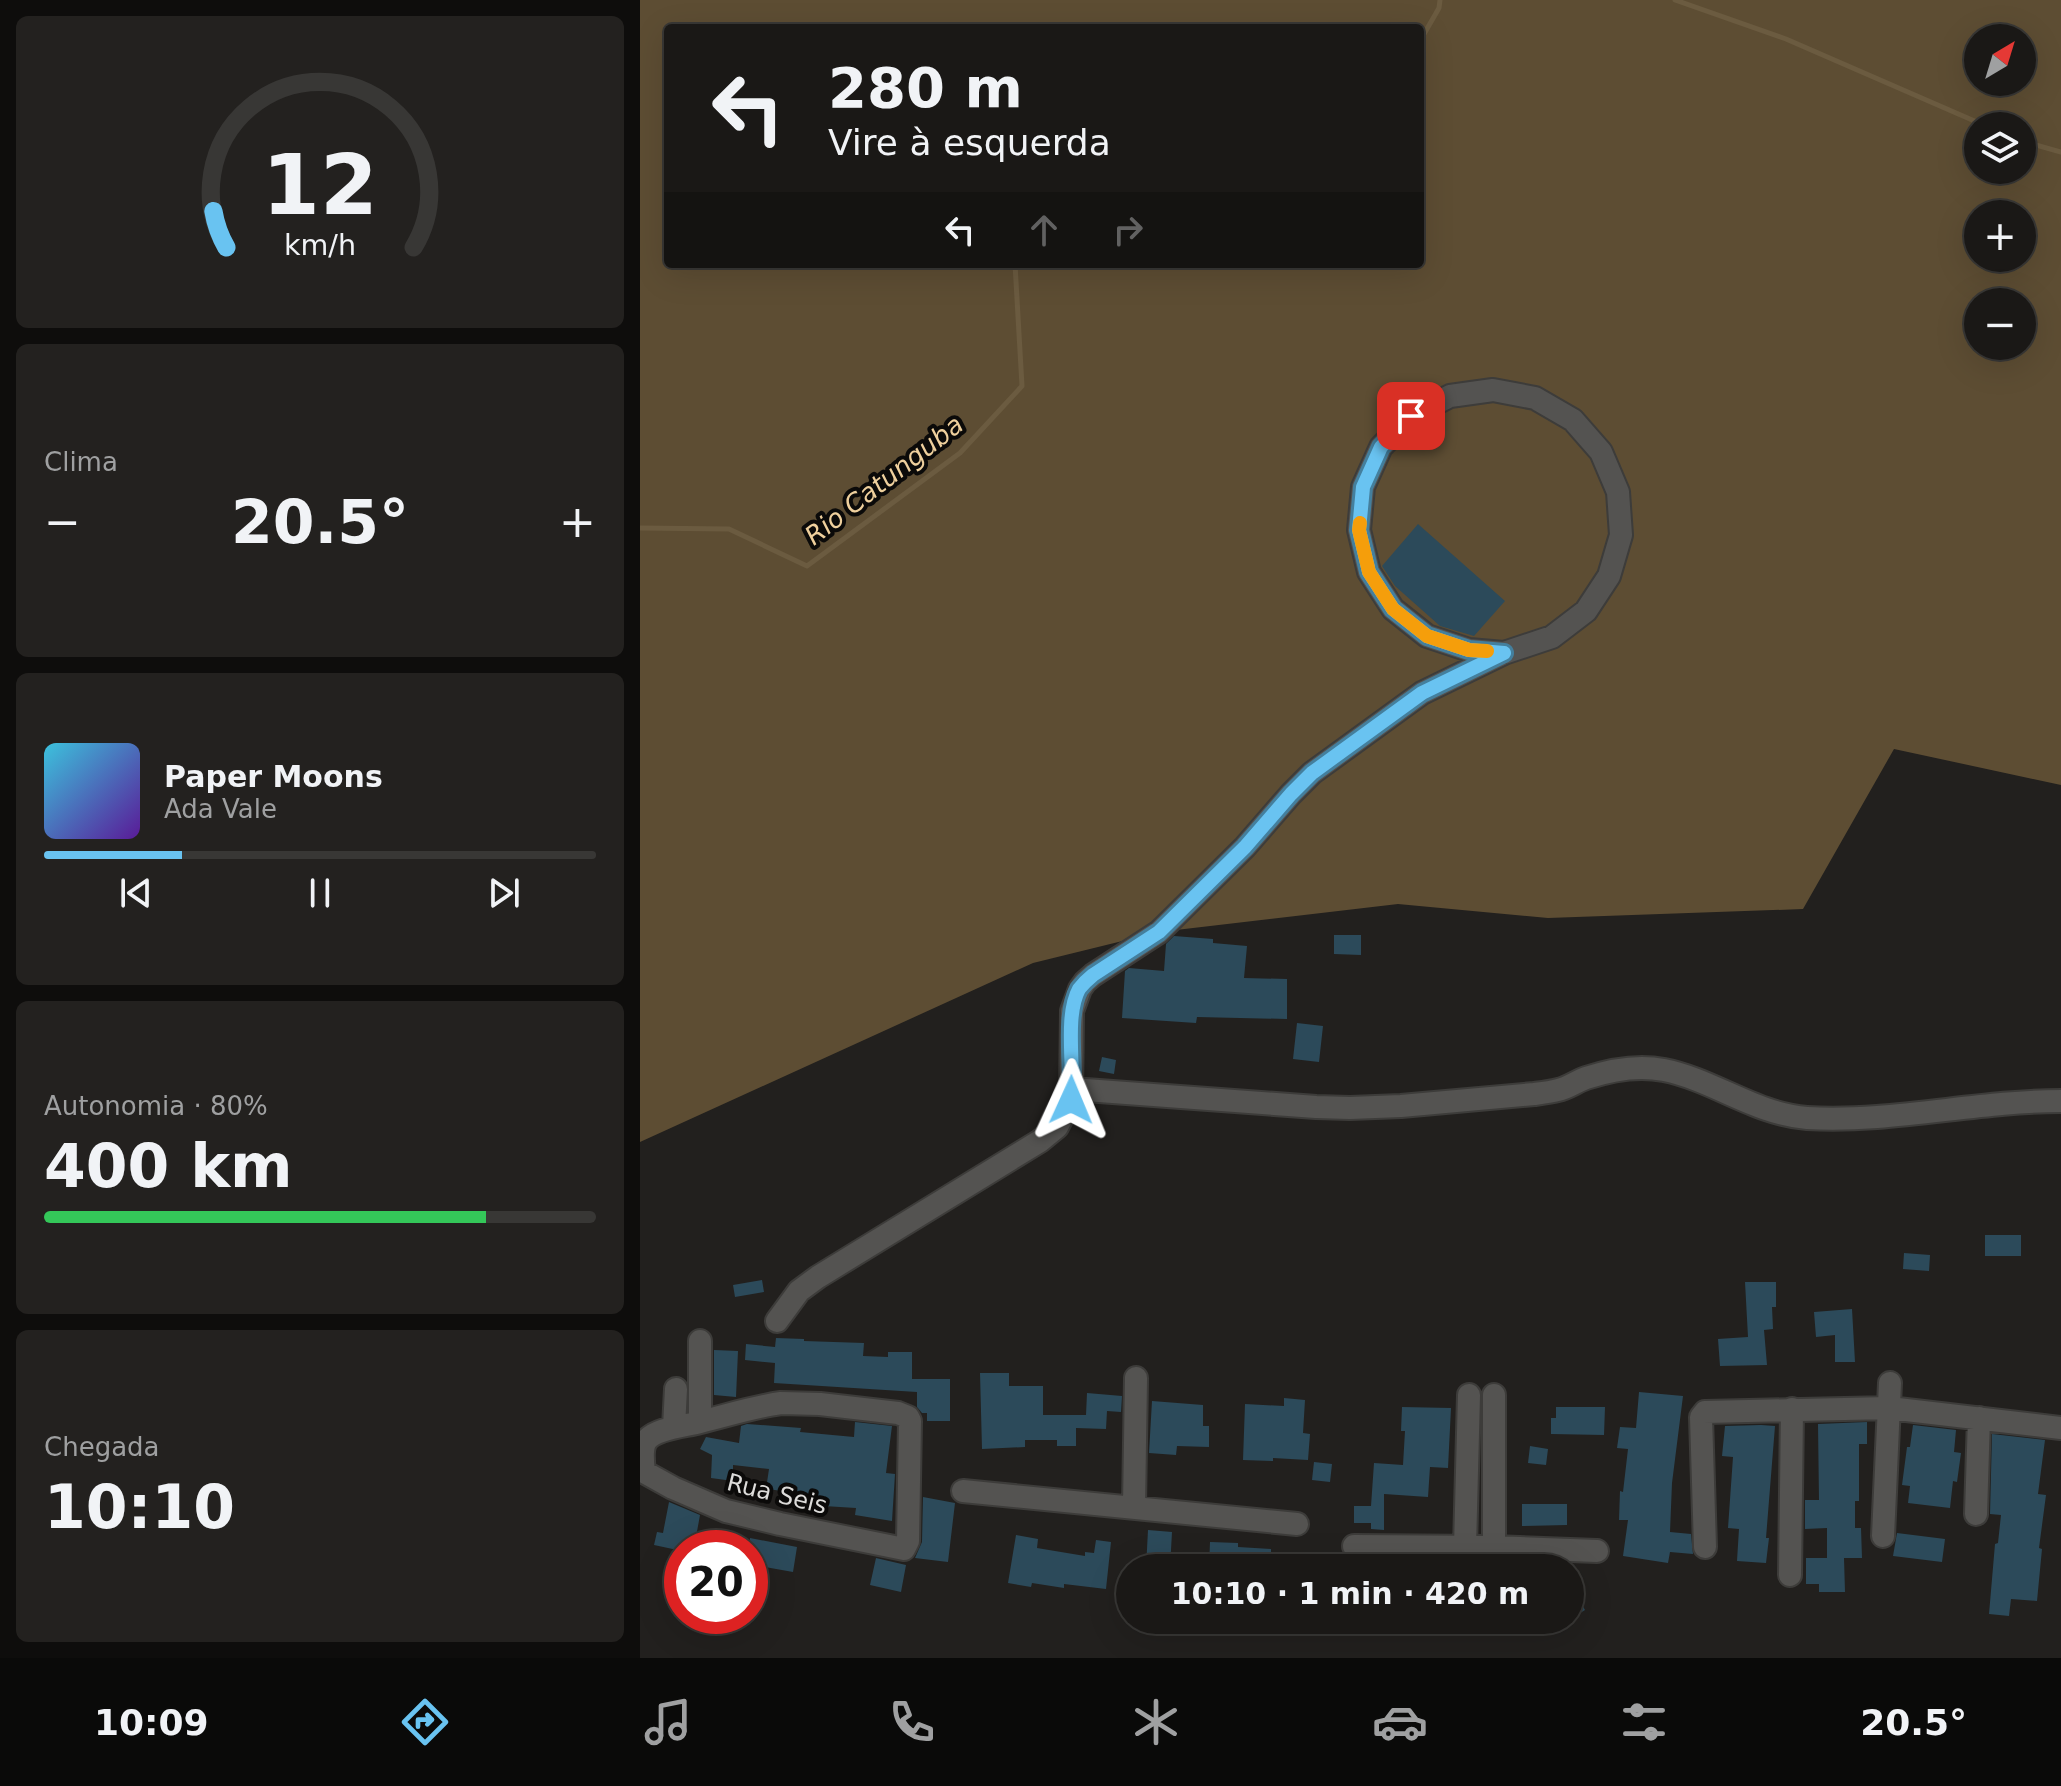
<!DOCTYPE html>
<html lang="pt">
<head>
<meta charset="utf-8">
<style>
	:root { --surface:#1a1816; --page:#23211f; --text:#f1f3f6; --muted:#9fa0a1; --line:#383735; --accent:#69c3f1 }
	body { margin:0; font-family:"DejaVu Sans",sans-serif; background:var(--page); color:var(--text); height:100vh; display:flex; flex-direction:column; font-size:30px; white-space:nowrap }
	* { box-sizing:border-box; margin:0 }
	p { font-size:26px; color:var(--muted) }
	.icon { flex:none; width:44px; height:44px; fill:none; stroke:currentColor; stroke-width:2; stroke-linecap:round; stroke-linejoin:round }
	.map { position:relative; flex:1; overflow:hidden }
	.sheet { display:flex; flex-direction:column; gap:16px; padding:16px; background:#0e0d0c; width:640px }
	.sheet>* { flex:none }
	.guide { position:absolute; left:24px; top:24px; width:760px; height:244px; border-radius:8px; box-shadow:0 8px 32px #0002,0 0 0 2px var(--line); background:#1a1816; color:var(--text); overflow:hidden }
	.needle { width:52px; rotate:38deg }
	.tools { position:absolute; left:1324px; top:24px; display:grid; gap:16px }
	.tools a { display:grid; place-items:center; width:72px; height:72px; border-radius:50%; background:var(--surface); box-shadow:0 8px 32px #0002,0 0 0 2px var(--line); font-size:40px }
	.speed { position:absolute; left:24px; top:1530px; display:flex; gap:16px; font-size:40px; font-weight:700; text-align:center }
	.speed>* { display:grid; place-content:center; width:104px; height:104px; border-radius:50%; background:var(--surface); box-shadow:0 8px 32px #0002,0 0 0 2px var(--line); line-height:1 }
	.speed .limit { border:12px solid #d22; background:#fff; color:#111 }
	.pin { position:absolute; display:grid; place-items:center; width:68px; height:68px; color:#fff; margin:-34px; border-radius:16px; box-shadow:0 4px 12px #0006 }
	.me { position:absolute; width:88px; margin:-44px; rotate:1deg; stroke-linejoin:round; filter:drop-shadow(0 0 6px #0008) }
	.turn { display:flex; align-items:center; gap:28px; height:168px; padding:0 32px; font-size:36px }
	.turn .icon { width:104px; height:104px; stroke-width:2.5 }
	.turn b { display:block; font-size:56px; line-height:68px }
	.lanes { display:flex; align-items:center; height:76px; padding:0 32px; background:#0003; justify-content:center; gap:40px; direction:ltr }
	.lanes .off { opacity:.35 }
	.big { font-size:60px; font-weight:700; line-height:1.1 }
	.sheet .widget { flex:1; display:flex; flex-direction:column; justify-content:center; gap:12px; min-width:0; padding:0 28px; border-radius:12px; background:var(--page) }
	.sheet .dial { align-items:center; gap:0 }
	.dial svg { height:208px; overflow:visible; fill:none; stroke:var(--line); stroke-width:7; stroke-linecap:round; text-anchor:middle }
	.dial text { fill:var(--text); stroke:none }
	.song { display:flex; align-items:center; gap:24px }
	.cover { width:96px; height:96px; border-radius:12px; background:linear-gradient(135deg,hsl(190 70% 55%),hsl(270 70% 35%)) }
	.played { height:8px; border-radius:4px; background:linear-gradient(90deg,var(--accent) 25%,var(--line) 25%) }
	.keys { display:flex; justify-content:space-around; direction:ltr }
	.heat { display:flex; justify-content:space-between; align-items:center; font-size:44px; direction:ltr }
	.charge { height:12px; border-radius:6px; background:linear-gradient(90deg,#34c759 80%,var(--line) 0) }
	.trip { position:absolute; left:476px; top:1554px; width:468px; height:80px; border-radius:40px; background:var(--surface); box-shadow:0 8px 32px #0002,0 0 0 2px var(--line); font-weight:700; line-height:80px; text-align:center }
	.menu { display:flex; height:128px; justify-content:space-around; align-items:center; background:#0a0a09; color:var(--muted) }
	.menu .icon { width:56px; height:56px }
	.menu .current { color:var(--accent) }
	.menu b { font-size:36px; color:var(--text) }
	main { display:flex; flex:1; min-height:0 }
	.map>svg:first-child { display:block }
</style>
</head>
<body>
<main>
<section class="sheet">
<div class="widget dial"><svg viewBox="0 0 100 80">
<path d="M14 69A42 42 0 1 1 86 69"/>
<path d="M14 69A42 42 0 0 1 9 55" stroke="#69c3f1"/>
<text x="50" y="56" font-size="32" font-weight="700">12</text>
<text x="50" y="72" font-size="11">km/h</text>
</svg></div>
<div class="widget"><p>Clima</p>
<div class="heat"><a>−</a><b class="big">20.5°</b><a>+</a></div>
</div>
<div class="widget">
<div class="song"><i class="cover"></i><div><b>Paper Moons</b><p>Ada Vale</p></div></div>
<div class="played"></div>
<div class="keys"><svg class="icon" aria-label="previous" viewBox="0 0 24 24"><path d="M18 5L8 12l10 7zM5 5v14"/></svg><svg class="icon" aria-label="pause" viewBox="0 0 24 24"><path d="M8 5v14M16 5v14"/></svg><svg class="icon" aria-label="next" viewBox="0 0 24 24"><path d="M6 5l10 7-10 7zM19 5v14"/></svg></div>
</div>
<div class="widget"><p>Autonomia · 80%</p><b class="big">400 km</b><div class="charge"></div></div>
<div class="widget"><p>Chegada</p><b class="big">10:10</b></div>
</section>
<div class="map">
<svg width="1421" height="1658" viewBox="0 0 1421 1658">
	<rect width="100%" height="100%" fill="#22201e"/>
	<!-- forest -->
	<path fill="#5d4d33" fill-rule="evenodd" d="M0,0H1421V785L1254,749L1163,909L908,918L758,904L519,932L393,963L0,1142ZM28,28H780V264H28ZM1338,38H1382V82H1338ZM1338,126H1382V170H1338ZM1338,214H1382V258H1338ZM1338,302H1382V346H1338Z"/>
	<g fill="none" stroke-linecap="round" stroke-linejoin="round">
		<!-- stream -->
		<path stroke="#6b5b40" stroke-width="5" d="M1035,0L1146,39L1346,126
			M780,41L799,8L800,0
			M1382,141L1421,152
			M0,528L89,529L167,566L320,453L382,386L375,264"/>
	</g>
	<!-- building -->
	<path fill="#2c4a5a" d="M778,524L865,601L834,636L800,626L755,586L742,566Z
		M694,935H721V955L694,954Z
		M534,936L573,939V943L607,946L604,978L647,979V1019L557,1017L556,1023L482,1018L485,971L489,968L524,971L526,944Z
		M657,1023L683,1026L679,1062L653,1059Z
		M462,1057L476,1060L474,1074L459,1071Z
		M1345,1235H1381V1256H1345Z
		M1264,1253L1290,1255L1289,1271L1263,1269Z
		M122,1280L124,1292L95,1297L93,1285Z
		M1105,1282H1136V1307H1132L1133,1329L1124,1330L1127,1365L1080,1366L1078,1339L1108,1337Z
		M1212,1309L1215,1362H1195V1335L1176,1337L1174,1312Z
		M136,1338L164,1339V1341L224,1343L223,1356L248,1357V1352H272V1379H310V1421H287V1413H282L277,1407V1392L134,1383L135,1363L105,1360L106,1344L135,1347Z
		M74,1350L98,1351L96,1397L74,1395Z
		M340,1373H369V1386H403V1415H446L447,1393L482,1396L481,1412L467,1411L466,1429L436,1428V1446H417V1440H385V1447L342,1449Z
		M999,1392L1043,1396L1032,1483L1030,1532L1051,1534L1053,1554L1030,1552L1028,1563L983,1556L988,1520H979L980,1491L983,1492L988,1449L977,1448L980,1427L996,1428Z
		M644,1398L665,1400L663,1433L670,1434L668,1460L633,1458V1461L603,1460L605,1404L644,1406Z
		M512,1401L563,1405V1426H569V1447L537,1446L536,1455L509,1453Z
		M762,1407L811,1408L808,1468L790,1467L788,1497L744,1494V1530L731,1529V1523H714V1506H731L734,1463L763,1465L765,1431H761Z
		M916,1407H965L964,1435L911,1434V1418H916Z
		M215,1422L252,1426L246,1473L255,1474L252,1521L215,1515L216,1508L168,1505L169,1494L126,1489L129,1469L93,1465V1481L71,1478L72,1455L60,1449L66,1437L99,1443L101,1426L107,1424L161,1428L160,1432L214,1437Z
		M1227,1422V1444H1219V1501H1215V1528H1221L1222,1558H1204L1205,1592H1179V1584H1166V1558H1187V1528L1165,1529V1500H1179L1178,1424Z
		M1121,1425L1135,1426L1126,1538H1129L1126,1563L1097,1561L1099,1529L1088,1528L1093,1457L1082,1456L1085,1426Z
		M1273,1425L1316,1430L1314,1452L1321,1453L1317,1482L1313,1481L1310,1508L1268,1503L1270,1486L1262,1485L1267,1447H1270Z
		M1352,1434L1405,1440L1398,1494L1406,1495L1399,1548L1402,1549L1397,1601L1371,1599L1369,1616L1349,1614L1355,1544L1358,1543L1361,1515L1350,1514Z
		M890,1446L908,1449L906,1465L888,1463Z
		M674,1462L692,1464L690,1482L672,1480Z
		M283,1497L315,1503L308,1562L275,1558L282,1542Z
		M29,1502L60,1515L54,1548H42V1551L14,1545L17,1532L23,1533Z
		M882,1504H927V1525L882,1526Z
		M508,1530L532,1532L530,1568H506Z
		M1257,1533L1305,1539L1302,1562L1253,1556Z
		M376,1535L398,1539L397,1548L445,1556V1552L454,1553L456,1540L471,1542L466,1589L424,1584V1588L392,1583L391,1587L368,1583Z
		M110,1538L157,1547L153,1572L125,1567V1564L110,1562Z
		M570,1542L598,1543V1547L631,1549V1555L680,1557V1553L702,1554L701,1568H569Z
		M236,1558L266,1565L261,1592L230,1585Z
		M930,1584L945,1610L930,1619Z"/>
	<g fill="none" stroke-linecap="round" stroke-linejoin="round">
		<defs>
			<path id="minor" d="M432,1089L676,1107L710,1108L761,1106L894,1094C902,1093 911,1092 918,1090C928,1088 937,1081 946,1078C970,1070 999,1065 1024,1070C1074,1080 1115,1114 1167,1118C1252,1123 1336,1101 1421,1101
				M137,1321L159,1291L178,1277L400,1141L417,1127L431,1100L432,1011L440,989L445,982L453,975L519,932L605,847L651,794L672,773L782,693L864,653L912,637L946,611L969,576L981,535L978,492L961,452L933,420L895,398L853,390L810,396L771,416L741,447L723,487L719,530L729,572L753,609L787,636L829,650L864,653
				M60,1341V1422
				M141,1403L180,1404L258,1413L268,1417L270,1421L268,1541L264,1549L140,1524L86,1511L33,1488L4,1472C3,1463 1,1449 6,1441C15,1428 47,1426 60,1422C89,1415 112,1407 141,1403Z
				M34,1427L36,1389
				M323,1491L657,1524
				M494,1507L496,1378
				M1336,1514L1339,1418
				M1243,1536L1250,1383
				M714,1546L854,1547L957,1551
				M825,1547L829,1395
				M854,1547V1395
				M1065,1547L1061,1417L1065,1412L1249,1408L1421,1428
				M1150,1575L1152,1409"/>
		</defs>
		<!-- minor casing -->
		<use href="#minor" stroke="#3d3c3a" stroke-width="26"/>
		<!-- minor -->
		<use href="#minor" stroke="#545351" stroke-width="22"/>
	</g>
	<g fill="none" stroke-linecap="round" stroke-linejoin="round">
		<defs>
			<path id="route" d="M431,1100C435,1068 424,1017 439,989C443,984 448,979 453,975L519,932L605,847L651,794L672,773L782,693L864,653L829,650L787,636L753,609L729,572L719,530L723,487L741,447L771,416"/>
		</defs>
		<!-- route casing -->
		<use href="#route" stroke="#447f9d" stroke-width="20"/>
		<!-- route -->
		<use href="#route" stroke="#69c3f1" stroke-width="14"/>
		<!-- slow -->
		<path stroke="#f59e0b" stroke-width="14" d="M720,523L719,530L729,572L753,609L787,636L829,650L847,651"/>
	</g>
	<g text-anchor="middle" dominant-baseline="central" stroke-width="8" stroke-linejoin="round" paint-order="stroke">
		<!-- street labels -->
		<g font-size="24" fill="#dddcda" stroke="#0b0a09">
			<text transform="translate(137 1494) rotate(14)">Rua Seis</text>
		</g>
		<!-- water labels -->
		<g font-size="26" font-style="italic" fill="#efd09d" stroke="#0b0a09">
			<text transform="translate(244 480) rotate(-38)">Rio Catunguba</text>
		</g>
	</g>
</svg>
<div class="tools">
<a><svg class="needle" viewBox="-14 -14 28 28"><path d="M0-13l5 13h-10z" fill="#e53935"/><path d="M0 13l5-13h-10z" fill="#9fa0a1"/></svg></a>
<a><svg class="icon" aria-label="layers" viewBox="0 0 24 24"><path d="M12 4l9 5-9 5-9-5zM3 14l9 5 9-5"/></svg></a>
<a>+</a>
<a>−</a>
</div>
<div class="speed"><div class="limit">20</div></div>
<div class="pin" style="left:771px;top:416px;background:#d93025"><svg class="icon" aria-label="arrive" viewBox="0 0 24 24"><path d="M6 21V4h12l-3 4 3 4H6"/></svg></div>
<svg class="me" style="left:431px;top:1100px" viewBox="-20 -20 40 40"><path d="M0-17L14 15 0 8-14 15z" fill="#69c3f1" stroke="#fff" stroke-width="4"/></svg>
<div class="trip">10:10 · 1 min · 420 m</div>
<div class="guide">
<div class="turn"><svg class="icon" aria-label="left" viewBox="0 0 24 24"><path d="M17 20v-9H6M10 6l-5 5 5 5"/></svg><div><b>280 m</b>Vire à esquerda</div></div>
<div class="lanes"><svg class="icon" aria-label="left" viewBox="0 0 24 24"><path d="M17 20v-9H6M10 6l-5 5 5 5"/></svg><svg class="icon off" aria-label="ahead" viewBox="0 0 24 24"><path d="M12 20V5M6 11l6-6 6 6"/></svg><svg class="icon off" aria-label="right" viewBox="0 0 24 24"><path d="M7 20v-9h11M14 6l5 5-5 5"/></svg></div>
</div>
</div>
</main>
<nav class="menu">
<b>10:09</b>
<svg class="icon current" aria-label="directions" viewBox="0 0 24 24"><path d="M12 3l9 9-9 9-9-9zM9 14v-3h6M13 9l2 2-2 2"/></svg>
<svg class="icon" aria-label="music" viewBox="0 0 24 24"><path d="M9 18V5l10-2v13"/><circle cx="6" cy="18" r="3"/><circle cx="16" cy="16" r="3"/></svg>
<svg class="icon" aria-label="phone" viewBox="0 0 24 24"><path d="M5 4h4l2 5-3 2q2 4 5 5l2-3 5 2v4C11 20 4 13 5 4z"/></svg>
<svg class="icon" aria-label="climate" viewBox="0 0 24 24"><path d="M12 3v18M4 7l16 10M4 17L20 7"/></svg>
<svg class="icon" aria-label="car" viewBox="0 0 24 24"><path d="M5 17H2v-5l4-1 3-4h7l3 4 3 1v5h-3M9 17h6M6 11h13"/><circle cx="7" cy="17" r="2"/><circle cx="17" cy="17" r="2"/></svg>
<svg class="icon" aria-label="filters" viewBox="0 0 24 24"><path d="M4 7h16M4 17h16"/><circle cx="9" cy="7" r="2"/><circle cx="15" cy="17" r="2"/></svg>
<b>20.5°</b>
</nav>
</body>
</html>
